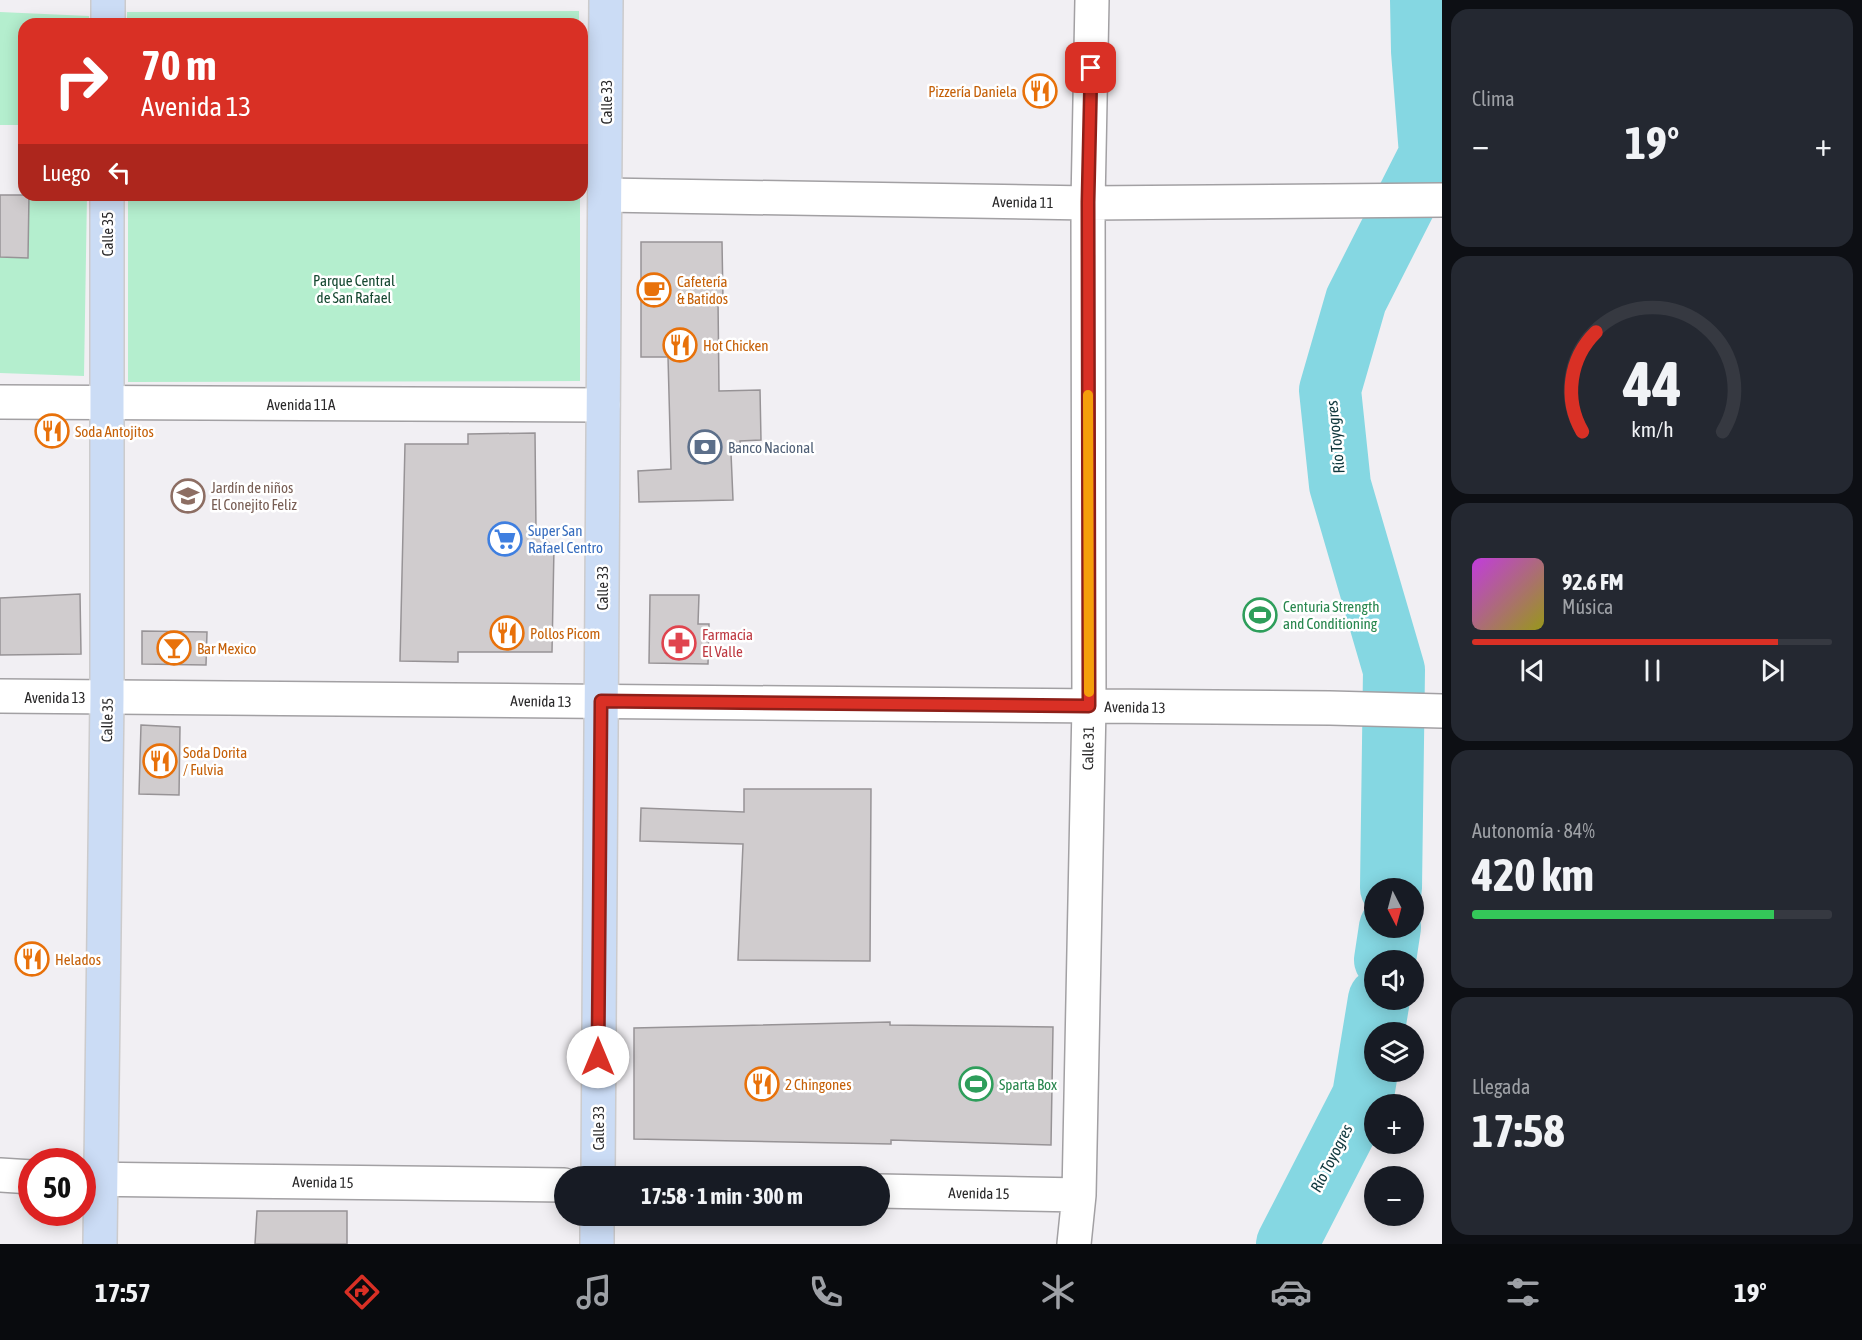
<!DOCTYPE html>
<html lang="es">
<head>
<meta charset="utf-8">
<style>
	:root { --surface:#171b24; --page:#242831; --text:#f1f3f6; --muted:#9ea1a6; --line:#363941; --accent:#d93025 }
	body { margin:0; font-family:"Asap Condensed",sans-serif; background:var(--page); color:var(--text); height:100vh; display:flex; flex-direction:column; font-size:22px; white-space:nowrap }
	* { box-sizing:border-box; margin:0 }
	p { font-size:20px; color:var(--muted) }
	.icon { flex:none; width:33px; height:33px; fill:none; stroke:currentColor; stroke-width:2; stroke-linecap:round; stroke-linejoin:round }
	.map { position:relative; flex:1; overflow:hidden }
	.details { display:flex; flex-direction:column; gap:9px; padding:9px; background:#0d0f14; width:420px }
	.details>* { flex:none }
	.guide { position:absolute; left:18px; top:18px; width:570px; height:183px; border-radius:18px; box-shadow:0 3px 15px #0003; background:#d93025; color:#fff; overflow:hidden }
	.needle { width:39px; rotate:174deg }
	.fabs { position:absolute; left:1364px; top:878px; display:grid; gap:12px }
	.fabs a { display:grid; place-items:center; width:60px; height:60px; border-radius:50%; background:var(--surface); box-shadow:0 3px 15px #0003; font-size:30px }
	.speed { position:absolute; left:18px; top:1148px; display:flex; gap:12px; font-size:30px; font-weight:700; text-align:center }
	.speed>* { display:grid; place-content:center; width:78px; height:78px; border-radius:50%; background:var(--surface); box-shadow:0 3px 15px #0003; line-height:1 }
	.speed .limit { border:9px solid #d22; background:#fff; color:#111 }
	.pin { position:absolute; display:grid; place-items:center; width:51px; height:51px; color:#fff; margin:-26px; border-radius:12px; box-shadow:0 3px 9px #0006 }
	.me { position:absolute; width:66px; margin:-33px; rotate:0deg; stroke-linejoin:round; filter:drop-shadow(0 0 4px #0008) }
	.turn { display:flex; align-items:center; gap:21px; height:126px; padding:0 24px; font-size:27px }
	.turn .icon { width:78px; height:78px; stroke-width:2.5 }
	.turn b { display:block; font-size:42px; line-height:51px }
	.then { display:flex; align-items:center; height:57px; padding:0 24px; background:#0003; gap:12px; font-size:22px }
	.big { font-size:45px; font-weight:700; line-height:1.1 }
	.details .widget { flex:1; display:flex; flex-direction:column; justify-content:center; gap:9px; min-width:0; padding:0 21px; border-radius:18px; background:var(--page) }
	.details .dial { align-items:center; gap:0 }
	.dial svg { height:156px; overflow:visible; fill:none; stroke:var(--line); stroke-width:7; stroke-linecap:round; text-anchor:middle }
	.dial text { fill:var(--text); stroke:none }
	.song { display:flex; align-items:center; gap:18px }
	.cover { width:72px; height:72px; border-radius:9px; background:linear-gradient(135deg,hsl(290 70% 55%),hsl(60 70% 35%)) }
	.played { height:6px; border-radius:3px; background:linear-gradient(90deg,var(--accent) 85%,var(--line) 85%) }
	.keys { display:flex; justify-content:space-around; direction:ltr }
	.heat { display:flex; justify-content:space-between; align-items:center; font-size:33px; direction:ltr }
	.charge { height:9px; border-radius:4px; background:linear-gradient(90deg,#34c759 84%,var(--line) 0) }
	.trip { position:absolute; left:554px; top:1166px; width:336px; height:60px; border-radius:30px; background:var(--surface); box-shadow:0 3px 15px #0003; font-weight:700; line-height:60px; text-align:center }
	.tab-bar { display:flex; height:96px; justify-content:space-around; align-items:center; background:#090b0e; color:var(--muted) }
	.tab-bar .icon { width:42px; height:42px }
	.tab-bar .selected { color:var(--accent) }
	.tab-bar b { font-size:27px; color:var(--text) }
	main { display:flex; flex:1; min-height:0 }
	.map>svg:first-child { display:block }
</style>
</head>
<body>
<main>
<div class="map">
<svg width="1442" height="1244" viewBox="0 0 1442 1244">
	<rect width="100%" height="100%" fill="#f1eff3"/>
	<!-- green -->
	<path fill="#b4eece" d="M579,11V24H127V12Z
		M0,12L89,16V24H24V125H0Z
		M29,195H87L84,376L0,373V257H28Z
		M128,195H580V381L128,382Z"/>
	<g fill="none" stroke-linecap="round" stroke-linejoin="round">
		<!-- river -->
		<path stroke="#85d7e2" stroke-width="62" d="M1391,888L1394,670L1340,485L1330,390L1356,300L1430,154L1422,51L1421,0
			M1385,960L1390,927
			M1287,1244L1363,1096L1379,999"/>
	</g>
	<!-- building -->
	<path fill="#d0ccce" stroke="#979396" stroke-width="1.5" d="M0,195H29L28,258L0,257Z
		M641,242H722L723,300H718L719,391L760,390L761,440L740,441V453H731L733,500L639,502L638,471L671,469L668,357H641Z
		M535,433L536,530L554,547L552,652H458V662L400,661L405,444H468V434Z
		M80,594L81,654L0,655V598Z
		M650,595H699L698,624H709L708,664L649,663Z
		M142,631L207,632L206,665L142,664Z
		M141,725L180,727L179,795L139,794Z
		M744,789H871L870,961L738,960L743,844L640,841L641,808L744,812Z
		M890,1022V1025L1053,1027L1051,1145L891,1140V1144L634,1139V1028Z
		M257,1211H347V1244H255Z"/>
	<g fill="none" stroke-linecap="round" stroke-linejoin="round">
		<defs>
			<path id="minor" d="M605,195L1088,203L1442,200
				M0,402L603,405
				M0,696L1330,708L1442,711
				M0,1175L32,1177
				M82,1179L564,1185
				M879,1191L1079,1195
				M1074,1244L1079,1195L1089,706L1088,203L1092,0"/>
			<path id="major" d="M108,24V0
				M598,1176L606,0
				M100,1244L107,697V195
				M597,1244V1215"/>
		</defs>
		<!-- minor casing -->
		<use href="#minor" stroke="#a2a0a3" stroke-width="36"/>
		<!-- major casing -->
		<use href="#major" stroke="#cccbcc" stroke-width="36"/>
		<!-- minor -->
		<use href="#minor" stroke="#fff" stroke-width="33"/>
		<!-- major -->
		<use href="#major" stroke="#cbdcf5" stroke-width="33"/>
	</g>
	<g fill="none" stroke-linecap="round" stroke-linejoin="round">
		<defs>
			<path id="route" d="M598,1057L601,701L1089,706L1088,202L1091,68"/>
		</defs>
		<!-- route casing -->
		<use href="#route" stroke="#8d1f18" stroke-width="15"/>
		<!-- route -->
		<use href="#route" stroke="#d93025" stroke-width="10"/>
		<!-- slow -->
		<path stroke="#f59e0b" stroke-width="10" d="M1088,395L1089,692"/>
	</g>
	<!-- icons -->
	<defs>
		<symbol id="restaurant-ring" viewBox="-11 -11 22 22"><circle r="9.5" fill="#fff" stroke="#e8710a" stroke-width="1.5"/><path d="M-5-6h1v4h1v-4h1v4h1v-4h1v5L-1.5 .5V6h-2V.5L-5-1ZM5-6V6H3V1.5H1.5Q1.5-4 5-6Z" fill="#e8710a"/></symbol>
		<symbol id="cafe-ring" viewBox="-11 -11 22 22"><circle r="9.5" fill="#fff" stroke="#e8710a" stroke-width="1.5"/><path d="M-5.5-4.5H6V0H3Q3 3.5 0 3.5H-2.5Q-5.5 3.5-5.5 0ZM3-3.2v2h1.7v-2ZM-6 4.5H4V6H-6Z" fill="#e8710a"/></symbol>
		<symbol id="bank-ring" viewBox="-11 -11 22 22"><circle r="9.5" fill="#fff" stroke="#5c6f8a" stroke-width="1.5"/><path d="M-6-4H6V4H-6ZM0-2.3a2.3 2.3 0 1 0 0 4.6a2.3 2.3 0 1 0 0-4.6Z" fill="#5c6f8a"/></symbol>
		<symbol id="school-ring" viewBox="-11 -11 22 22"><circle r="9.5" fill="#fff" stroke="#8d6e63" stroke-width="1.5"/><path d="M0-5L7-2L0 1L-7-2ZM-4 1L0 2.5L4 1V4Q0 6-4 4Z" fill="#8d6e63"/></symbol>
		<symbol id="supermarket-ring" viewBox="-11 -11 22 22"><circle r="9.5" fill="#fff" stroke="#3f7fe0" stroke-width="1.5"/><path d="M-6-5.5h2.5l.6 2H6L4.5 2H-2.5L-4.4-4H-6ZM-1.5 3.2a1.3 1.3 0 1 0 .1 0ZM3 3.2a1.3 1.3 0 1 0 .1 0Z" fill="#3f7fe0"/></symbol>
		<symbol id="stadium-ring" viewBox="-11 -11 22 22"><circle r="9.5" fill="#fff" stroke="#2e9e5b" stroke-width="1.5"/><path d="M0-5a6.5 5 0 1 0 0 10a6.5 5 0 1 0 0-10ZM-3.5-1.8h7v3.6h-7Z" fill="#2e9e5b"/></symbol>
		<symbol id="pharmacy-ring" viewBox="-11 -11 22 22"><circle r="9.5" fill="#fff" stroke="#e0444e" stroke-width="1.5"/><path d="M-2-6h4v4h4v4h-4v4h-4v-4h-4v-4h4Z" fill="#e0444e"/></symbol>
		<symbol id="bar-ring" viewBox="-11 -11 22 22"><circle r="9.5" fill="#fff" stroke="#e8710a" stroke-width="1.5"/><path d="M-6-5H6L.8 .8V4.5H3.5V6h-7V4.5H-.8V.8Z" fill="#e8710a"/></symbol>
	</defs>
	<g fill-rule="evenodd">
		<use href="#restaurant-ring" x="1021" y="72" width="38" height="38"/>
		<use href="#cafe-ring" x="635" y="271" width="38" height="38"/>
		<use href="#restaurant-ring" x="661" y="326" width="38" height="38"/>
		<use href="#restaurant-ring" x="33" y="412" width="38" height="38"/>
		<use href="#bank-ring" x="686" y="428" width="38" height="38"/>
		<use href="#school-ring" x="169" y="477" width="38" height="38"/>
		<use href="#supermarket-ring" x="486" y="520" width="38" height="38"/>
		<use href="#stadium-ring" x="1241" y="596" width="38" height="38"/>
		<use href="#restaurant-ring" x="488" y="614" width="38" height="38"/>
		<use href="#pharmacy-ring" x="660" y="624" width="38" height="38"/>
		<use href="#bar-ring" x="155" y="629" width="38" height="38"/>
		<use href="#restaurant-ring" x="141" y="742" width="38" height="38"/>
		<use href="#restaurant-ring" x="13" y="940" width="38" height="38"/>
		<use href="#restaurant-ring" x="743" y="1065" width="38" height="38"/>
		<use href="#stadium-ring" x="957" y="1065" width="38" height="38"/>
	</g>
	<g text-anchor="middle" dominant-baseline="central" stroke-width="5" stroke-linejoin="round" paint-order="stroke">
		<!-- food labels -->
		<g font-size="15" fill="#c56008" stroke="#fff" text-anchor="start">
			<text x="1017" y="91" text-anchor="end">Pizzería Daniela</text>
			<text x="677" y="281">Cafetería<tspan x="677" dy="17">&amp; Batidos</tspan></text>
			<text x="703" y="345">Hot Chicken</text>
			<text x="75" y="431">Soda Antojitos</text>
			<text x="530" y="633">Pollos Picom</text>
			<text x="197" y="648">Bar Mexico</text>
			<text x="183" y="752">Soda Dorita<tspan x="183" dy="17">/ Fulvia</tspan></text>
			<text x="55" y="959">Helados</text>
			<text x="785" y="1084">2 Chingones</text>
		</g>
		<!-- street labels -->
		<g font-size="15" fill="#292829" stroke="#fff">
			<text transform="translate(606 102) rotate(-90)">Calle 33</text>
			<text transform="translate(1023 202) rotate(1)">Avenida 11</text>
			<text transform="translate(107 234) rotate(-90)">Calle 35</text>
			<text x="301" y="404">Avenida 11A</text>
			<text transform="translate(602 588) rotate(-90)">Calle 33</text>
			<text x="55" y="697">Avenida 13</text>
			<text transform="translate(541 701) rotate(1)">Avenida 13</text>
			<text transform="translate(1135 707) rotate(1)">Avenida 13</text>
			<text transform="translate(107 720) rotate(-89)">Calle 35</text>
			<text transform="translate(1088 748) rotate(-89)">Calle 31</text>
			<text transform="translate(598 1128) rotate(-90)">Calle 33</text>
			<text transform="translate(323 1182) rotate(1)">Avenida 15</text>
			<text transform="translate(979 1193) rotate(1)">Avenida 15</text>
		</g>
		<!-- park labels -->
		<g font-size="15" fill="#154831" stroke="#fff">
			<text x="354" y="280">Parque Central<tspan x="354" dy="17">de San Rafael</tspan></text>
		</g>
		<!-- service labels -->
		<g font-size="15" fill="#4e5e75" stroke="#fff" text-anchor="start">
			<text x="728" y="447">Banco Nacional</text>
		</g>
		<!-- education labels -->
		<g font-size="15" fill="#785e54" stroke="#fff" text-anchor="start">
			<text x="211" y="487">Jardín de niños<tspan x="211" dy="17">El Conejito Feliz</tspan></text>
		</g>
		<!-- shop labels -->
		<g font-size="15" fill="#366cbe" stroke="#fff" text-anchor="start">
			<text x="528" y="530">Super San<tspan x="528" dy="17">Rafael Centro</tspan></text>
		</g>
		<!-- leisure labels -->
		<g font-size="15" fill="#27864d" stroke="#fff" text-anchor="start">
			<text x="1283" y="606">Centuria Strength<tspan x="1283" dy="17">and Conditioning</tspan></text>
			<text x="999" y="1084">Sparta Box</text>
		</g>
		<!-- health labels -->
		<g font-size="15" fill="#be3a42" stroke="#fff" text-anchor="start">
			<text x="702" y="634">Farmacia<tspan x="702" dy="17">El Valle</tspan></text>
		</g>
		<!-- water labels -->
		<g font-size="16" font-style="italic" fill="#10383d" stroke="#fff">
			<text transform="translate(1335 437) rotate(-96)">Río Toyogres</text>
			<text transform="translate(1331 1158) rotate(-63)">Río Toyogres</text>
		</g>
	</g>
</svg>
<div class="fabs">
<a><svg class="needle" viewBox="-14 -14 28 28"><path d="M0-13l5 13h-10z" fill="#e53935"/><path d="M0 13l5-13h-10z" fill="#9ea1a6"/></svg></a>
<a><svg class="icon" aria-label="sound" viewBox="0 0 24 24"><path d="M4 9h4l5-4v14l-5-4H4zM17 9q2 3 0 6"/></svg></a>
<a><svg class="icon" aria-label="layers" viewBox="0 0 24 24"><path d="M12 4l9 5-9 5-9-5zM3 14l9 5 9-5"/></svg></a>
<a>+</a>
<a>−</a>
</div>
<div class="speed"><div class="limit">50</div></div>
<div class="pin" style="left:1091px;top:68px;background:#d93025"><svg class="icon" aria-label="arrive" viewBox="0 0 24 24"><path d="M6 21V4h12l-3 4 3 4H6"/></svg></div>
<svg class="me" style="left:598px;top:1057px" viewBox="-20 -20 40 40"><circle r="19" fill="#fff"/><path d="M0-13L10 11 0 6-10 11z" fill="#d93025"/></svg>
<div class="trip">17:58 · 1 min · 300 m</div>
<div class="guide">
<div class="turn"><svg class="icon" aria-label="right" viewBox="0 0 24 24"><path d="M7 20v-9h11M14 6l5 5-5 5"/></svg><div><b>70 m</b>Avenida 13</div></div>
<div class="then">Luego<svg class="icon" aria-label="left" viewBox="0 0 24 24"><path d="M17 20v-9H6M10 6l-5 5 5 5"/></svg></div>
</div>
</div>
<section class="details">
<div class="widget"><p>Clima</p>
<div class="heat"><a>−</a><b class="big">19°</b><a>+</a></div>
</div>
<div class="widget dial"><svg viewBox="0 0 100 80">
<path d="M14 69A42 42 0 1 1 86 69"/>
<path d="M14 69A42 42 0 0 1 21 18" stroke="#d93025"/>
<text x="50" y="56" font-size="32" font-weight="700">44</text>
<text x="50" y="72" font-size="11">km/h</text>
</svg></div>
<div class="widget">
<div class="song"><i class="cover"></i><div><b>92.6 FM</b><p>Música</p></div></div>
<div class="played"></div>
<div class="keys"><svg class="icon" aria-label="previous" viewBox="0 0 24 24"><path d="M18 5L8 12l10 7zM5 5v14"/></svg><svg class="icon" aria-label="pause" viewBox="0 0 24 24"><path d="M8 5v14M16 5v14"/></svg><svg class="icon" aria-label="next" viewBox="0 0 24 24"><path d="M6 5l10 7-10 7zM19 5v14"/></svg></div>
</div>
<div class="widget"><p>Autonomía · 84%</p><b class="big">420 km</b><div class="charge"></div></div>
<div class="widget"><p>Llegada</p><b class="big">17:58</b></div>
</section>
</main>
<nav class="tab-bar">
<b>17:57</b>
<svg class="icon selected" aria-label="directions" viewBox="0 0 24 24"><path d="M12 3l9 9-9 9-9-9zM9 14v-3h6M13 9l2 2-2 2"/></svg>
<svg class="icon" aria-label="music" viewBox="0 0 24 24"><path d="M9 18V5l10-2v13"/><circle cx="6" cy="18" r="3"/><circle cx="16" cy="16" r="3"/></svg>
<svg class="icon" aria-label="phone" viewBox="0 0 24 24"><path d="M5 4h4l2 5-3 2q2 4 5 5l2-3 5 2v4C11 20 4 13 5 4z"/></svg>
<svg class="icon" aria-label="climate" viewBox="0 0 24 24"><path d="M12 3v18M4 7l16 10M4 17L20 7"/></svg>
<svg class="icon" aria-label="car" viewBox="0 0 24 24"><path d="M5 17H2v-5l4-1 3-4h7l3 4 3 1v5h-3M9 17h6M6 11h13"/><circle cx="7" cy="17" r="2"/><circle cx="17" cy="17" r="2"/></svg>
<svg class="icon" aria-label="filters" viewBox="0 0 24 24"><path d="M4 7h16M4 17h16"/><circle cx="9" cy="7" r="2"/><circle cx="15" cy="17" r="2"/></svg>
<b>19°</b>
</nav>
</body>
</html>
